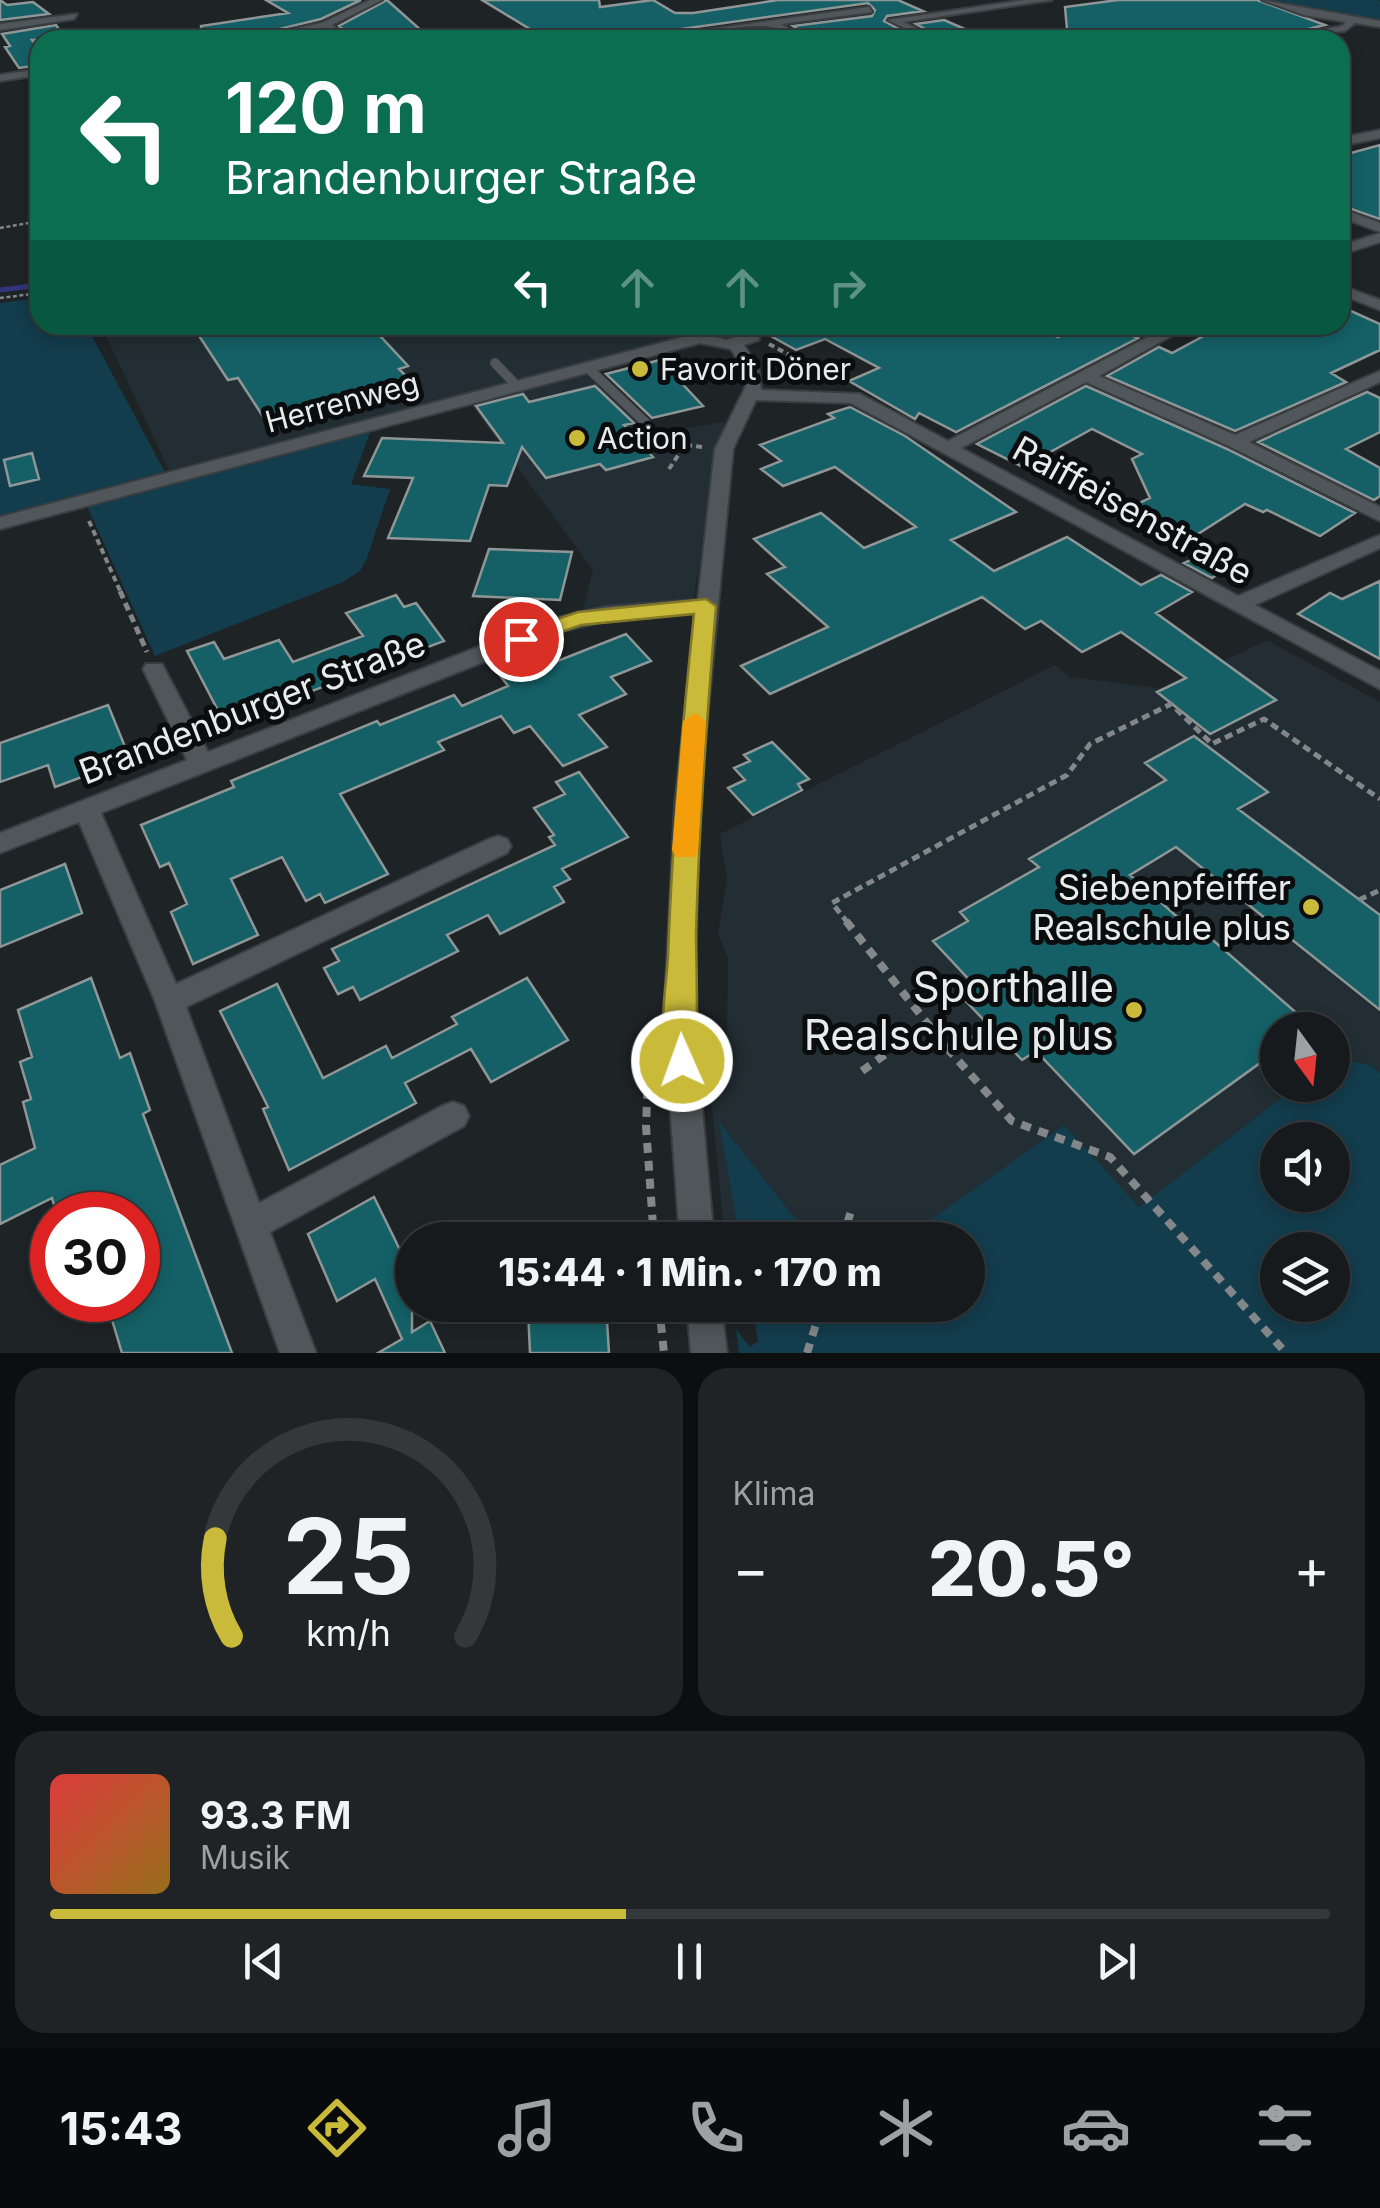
<!DOCTYPE html>
<html lang="de">
<head>
<meta charset="utf-8">
<style>
	:root { --surface:#161a1c; --page:#1f2325; --text:#f1f3f6; --muted:#9ea1a3; --line:#35383b; --accent:#caba3a }
	body { margin:0; font-family:Inter,sans-serif; background:var(--page); color:var(--text); height:100vh; display:flex; flex-direction:column; font-size:38px; white-space:nowrap }
	* { box-sizing:border-box; margin:0 }
	p { font-size:32px; color:var(--muted) }
	.icon { flex:none; width:55px; height:55px; fill:none; stroke:currentColor; stroke-width:2; stroke-linecap:round; stroke-linejoin:round }
	.map { position:relative; height:1353px; overflow:hidden }
	.sheet { display:flex; flex-direction:column; gap:15px; padding:15px; background:#0c0e0f; flex:1 }
	.sheet>* { flex:none }
	.top-card { position:absolute; left:30px; top:30px; width:1320px; height:305px; border-radius:30px; box-shadow:0 5px 15px #0003,0 0 0 2px var(--line); background:#0b6e4f; color:#fff; overflow:hidden }
	.needle { width:65px; rotate:165deg }
	.tools { position:absolute; left:1260px; top:1012px; display:grid; gap:20px }
	.tools a { display:grid; place-items:center; width:90px; height:90px; border-radius:50%; background:var(--surface); box-shadow:0 5px 15px #0003,0 0 0 2px var(--line); font-size:50px }
	.speed { position:absolute; left:30px; top:1192px; display:flex; gap:20px; font-size:50px; font-weight:700; text-align:center }
	.speed>* { display:grid; place-content:center; width:130px; height:130px; border-radius:50%; background:var(--surface); box-shadow:0 5px 15px #0003,0 0 0 2px var(--line); line-height:1 }
	.speed .limit { border:15px solid #d22; background:#fff; color:#111 }
	.pin { position:absolute; display:grid; place-items:center; width:85px; height:85px; color:#fff; margin:-42px; border:5px solid #fff; border-radius:50%; box-shadow:0 2px 10px #0007 }
	.me { position:absolute; width:110px; margin:-55px; rotate:358deg; stroke-linejoin:round; filter:drop-shadow(0 0 8px #0008) }
	.turn { display:flex; align-items:center; gap:35px; height:210px; padding:0 30px; font-size:45px }
	.turn .icon { width:130px; height:130px; stroke-width:2.5 }
	.turn b { display:block; font-size:70px; line-height:85px }
	.lanes { display:flex; align-items:center; height:95px; padding:0 30px; background:#0003; justify-content:center; gap:50px; direction:ltr }
	.lanes .off { opacity:.35 }
	.big { font-size:75px; font-weight:800; line-height:1.1 }
	.sheet .widget { flex:1; display:flex; flex-direction:column; justify-content:center; gap:15px; min-width:0; padding:0 35px; border-radius:30px; background:var(--page) }
	.sheet .dial { align-items:center; gap:0 }
	.dial svg { height:260px; overflow:visible; fill:none; stroke:var(--line); stroke-width:7; stroke-linecap:round; text-anchor:middle }
	.dial text { fill:var(--text); stroke:none }
	.song { display:flex; align-items:center; gap:30px }
	.cover { width:120px; height:120px; border-radius:15px; background:linear-gradient(135deg,hsl(0 70% 55%),hsl(40 70% 35%)) }
	.played { height:10px; border-radius:5px; background:linear-gradient(90deg,var(--accent) 45%,var(--line) 45%) }
	.keys { display:flex; justify-content:space-around; direction:ltr }
	.heat { display:flex; justify-content:space-between; align-items:center; font-size:55px; direction:ltr }
	.sheet .tiles { flex:1; display:grid; gap:15px; grid-template-columns:1fr 1fr }
	.widget:last-child { grid-column:span 2 }
	.trip { position:absolute; left:395px; top:1222px; width:590px; height:100px; border-radius:50px; background:var(--surface); box-shadow:0 5px 15px #0003,0 0 0 2px var(--line); font-weight:800; line-height:100px; text-align:center }
	.tab-bar { display:flex; height:160px; justify-content:space-around; align-items:center; background:#090a0b; color:var(--muted) }
	.tab-bar .icon { width:70px; height:70px }
	.tab-bar .current { color:var(--accent) }
	.tab-bar b { font-size:45px; color:var(--text) }
	.map>svg:first-child { display:block }
</style>
</head>
<body>
<div class="map">
<svg width="1380" height="1353" viewBox="0 0 1380 1353">
	<rect width="100%" height="100%" fill="#1e2326"/>
	<!-- built -->
	<path fill="#222e33" d="M101,325H690L674,339L582,368L650,434L724,422L691,612L579,626L593,570L472,406L174,481Z
		M1267,640L1380,702V1073L1371,1065L1333,1059L1332,1030H1278V1085H1298L1139,1207L1063,1126L902,1240H725L708,1065L727,1034L728,958L718,933L727,878L720,834L1055,665L1070,677L1166,689Z"/>
	<!-- green -->
	<path fill="#133c4c" fill-rule="evenodd" d="M1274,0H1377L1380,1V22L1308,11Z
		M40,298V325H86L166,474L0,518V303Z
		M371,430L351,484L390,489L367,558L360,571L343,582L155,656L87,506Z
		M1333,1058L1371,1065L1380,1073V1353H739L736,1329L750,1347L758,1341L752,1305H968V1240H902L1064,1125L1139,1207L1298,1085H1332ZM1332,1140V1195H1278V1140ZM1332,1250V1305H1278V1250Z
		M719,1122L812,1240H740Z"/>
	<g fill="none" stroke-linecap="round" stroke-linejoin="round">
		<!-- stream -->
		<path stroke="#31357b" stroke-width="5" d="M0,290L40,285"/>
	</g>
	<!-- building -->
	<path fill="#146066" stroke="#8e9696" stroke-width="2.5" d="M0,0L7,5L33,2L49,14L0,20Z
		M266,0H361L321,19L234,40H202L201,26L288,13Z
		M387,0L432,40H355L339,26Z
		M482,0H599L600,7L653,0L675,13H693L778,0H898L923,11L887,16L884,21L920,40H813L793,26L872,16L875,10L868,3L632,36L629,40H548Z
		M1118,0H1257L1325,25L1262,40H1068L1065,7Z
		M944,20L990,40H945L916,24Z
		M56,25L66,40H32L40,51V65L19,68L5,47L10,46L2,34Z
		M765,30L792,40H676L733,32Z
		M1380,145V219L1340,205V156Z
		M1340,306L1380,324V350L1331,373L1346,382L1235,431L1107,376L1159,347L1172,353L1224,325H1340Z
		M192,325H370L408,366L399,369L409,379L264,418L238,378L228,380Z
		M796,325H1015L1030,331L1037,328L1058,337L1082,325H1107L1138,338L956,432L919,413L915,419L849,381L879,368L825,339L796,350L769,335Z
		M660,360L703,406L652,418L606,374Z
		M595,386L634,423L624,425L653,457L606,470L600,464L546,478L522,447L507,486L489,485L470,541L388,538L413,478L364,476L382,438L503,443L476,406L523,394L529,402Z
		M1086,386L1227,449L1355,513L1320,536L1267,510L1263,512L1245,504L1176,548L1114,515L1150,498L1132,459L1142,454L1092,429L1023,467L977,444Z
		M1367,392L1380,398V432L1346,449L1380,468V496L1374,500L1258,442Z
		M850,407L905,436L1016,512L951,540L994,571L1067,537L1141,585L1161,575L1192,592L1156,613L1276,700L1210,734L1157,692L1186,678L1121,632L1082,652L1041,621L1025,629L982,597L770,694L741,666L828,627L767,574L785,567L754,539L821,513L864,548L916,527L835,467L783,486L761,469L781,461L760,445L834,418L828,414Z
		M32,453L39,479L10,486L4,460Z
		M489,549L572,552L560,600L473,596Z
		M1212,550L1235,562L1212,578L1184,563Z
		M1380,581V659L1298,614L1330,593L1342,599Z
		M396,595L404,607L416,603L444,641L225,724L187,651L214,642L224,659L279,640L293,662L363,636L346,613Z
		M626,634L651,661L611,677L626,694L579,715L607,747L563,766L530,726L514,733L501,716L438,742L444,750L340,794L388,874L325,903L320,894L306,901L282,857L231,879L258,935L193,964L171,912L187,904L169,863L160,867L141,825L234,787L231,781L377,721L380,725L454,695L462,706L508,686L499,674L544,657L550,664Z
		M108,705L130,759L55,787L48,765L0,782V743Z
		M1194,736L1268,792L1238,809L1380,915V1010L1176,847L1130,875L1201,938L1207,935L1316,1030H1278V1050L1134,1154L1036,1051L1022,1060L960,995L975,986L933,941L968,921L960,912L1039,867L1029,859L1166,780L1145,763Z
		M772,742L809,779L798,784L802,790L753,815L728,788L745,780L734,768L750,761L744,755Z
		M579,772L628,837L562,869L570,879L554,887L564,902L500,934L488,915L447,935L458,951L360,1000L353,987L338,994L324,968L339,961L332,949L555,845L549,837L554,835L534,808L565,794L556,782Z
		M65,864L82,913L0,947V890Z
		M91,978L120,1058L130,1053L150,1110L143,1114L232,1353H122L106,1300H138V1215H57L52,1198L0,1224V1165L35,1148L23,1102L31,1099L20,1062L32,1057L18,1010Z
		M527,978L568,1040L491,1082L471,1049L405,1083L416,1103L289,1170L263,1109L268,1107L220,1011L277,984L323,1078L386,1046L392,1058L457,1024L452,1017Z
		M374,1197L403,1256L412,1251V1332L430,1321L445,1353H378L402,1339L375,1279L337,1301L308,1234Z
		M561,1305H606L609,1353H530L528,1309Z"/>
	<g fill="none" stroke-linecap="round" stroke-linejoin="round">
		<defs>
			<path id="service" d="M495,363L518,387
				M588,368L647,424"/>
			<path id="minor" d="M370,0H382L332,25L351,40H339L323,28L259,40H238L322,23Z
				M1025,0H1052L903,22L942,40H929L888,20Z
				M1262,0L1380,21V27L1355,23L1345,31L1266,40L1342,26L1346,22L1304,15Z
				M869,7L872,12L781,24L809,40C792,40 781,27 765,26C722,25 677,40 633,40Z
				M77,14L74,19L0,30V24Z
				M40,69V75L0,81V75Z
				M1380,130V138L1340,146V138Z
				M1340,208L1380,223V232L1340,217Z
				M1380,233V242L1340,255V246Z
				M1340,285L1380,300V310L1340,294Z
				M690,325H702L707,335L726,340L745,334L744,325H760L759,340L744,345L758,367L761,390L860,394L948,441L1171,325H1191L1099,376L1235,435L1380,371V382L1249,442L1380,507V521L1229,446L1086,382L961,448L1238,596L1380,535V548L1255,605L1380,671V689L851,403L756,400L733,449L699,804L694,1022L714,1240H680L664,1022L675,804L696,613L605,621L562,631L101,813L176,984L489,839L498,836L507,839L511,846L507,853L186,1007L259,1203L442,1106L453,1102L464,1106L469,1116L464,1126L270,1232L316,1353H280L155,1001L79,822L0,853V833L187,760L143,669L146,664H162L208,752L548,620L605,607L698,600L715,449L746,386L742,367L731,349L700,343L0,529V517L691,335Z
				M687,1305H721L727,1353H691Z"/>
		</defs>
		<!-- service casing -->
		<use href="#service" stroke="#393e40" stroke-width="11"/>
		<!-- minor casing -->
		<use href="#minor" stroke="#393e40" stroke-width="4"/>
		<!-- path-far3 -->
		<path stroke="#838789" stroke-width="2.5" stroke-dasharray="4 2.5" stroke-linecap="butt" d="M0,228L40,221
			M0,298L40,293"/>
		<!-- path-far2 -->
		<path stroke="#838789" stroke-width="4" stroke-dasharray="6 4" stroke-linecap="butt" d="M769,344L830,377
			M669,469L685,445L703,447
			M89,521L121,593"/>
		<!-- path-far1 -->
		<path stroke="#838789" stroke-width="5" stroke-dasharray="8 5" stroke-linecap="butt" d="M120,591L147,652
			M1359,900L1380,890
			M848,923L832,903L1067,775L1090,744L1171,704L1212,744L1264,719L1380,799"/>
		<!-- path -->
		<path stroke="#838789" stroke-width="8" stroke-dasharray="10 8" stroke-linecap="butt" d="M846,921L947,1048L1012,1121L1110,1157L1286,1353
			M947,1048L986,1026
			M649,1053L646,1126L654,1240
			M862,1071L928,1024
			M842,1240L852,1208
			M659,1305L664,1353
			M807,1353L822,1305"/>
		<!-- service -->
		<use href="#service" stroke="#505659" stroke-width="9"/>
		<!-- minor -->
		<use href="#minor" fill="#505659" fill-rule="evenodd"/>
	</g>
	<!-- route -->
	<path fill="#caba3a" stroke="#837926" stroke-width="2.5" d="M706,599L716,606C707,715 699,824 696,934C696,959 700,1055 692,1071L682,1075L671,1071C656,1039 666,991 668,957C672,842 682,728 694,614L581,625L521,646L510,639L513,634L578,612Z"/>
	<!-- slow -->
	<path fill="#f59e0b" d="M695,713L706,721L698,850L695,857H676L672,850L683,721Z"/>
	<!-- markers -->
	<g fill="#caba3a" stroke="#0a0c0d" stroke-width="4">
		<circle cx="640" cy="369" r="10"/>
		<circle cx="577" cy="438" r="10"/>
		<circle cx="1311" cy="907" r="10"/>
		<circle cx="1134" cy="1010" r="10"/>
	</g>
	<g text-anchor="middle" dominant-baseline="central" stroke-width="10" stroke-linejoin="round" paint-order="stroke">
		<!-- far-poi labels -->
		<g font-size="30" fill="#e7ebec" stroke="#0a0c0d" text-anchor="start">
			<text x="660" y="369">Favorit Döner</text>
			<text x="597" y="438">Action</text>
		</g>
		<!-- far-street labels -->
		<g font-size="30" fill="#e7ebec" stroke="#0a0c0d">
			<text transform="translate(342 402) rotate(-15)">Herrenweg</text>
		</g>
		<!-- street labels -->
		<g font-size="35" fill="#e7ebec" stroke="#0a0c0d">
			<text transform="translate(1133 510) rotate(29)">Raiffeisenstraße</text>
			<text transform="translate(252 707) rotate(-21)">Brandenburger Straße</text>
		</g>
		<!-- poi labels -->
		<g font-size="35" fill="#e7ebec" stroke="#0a0c0d" text-anchor="end">
			<text x="1291" y="887">Siebenpfeiffer<tspan x="1291" dy="40">Realschule plus</tspan></text>
		</g>
		<!-- near-poi labels -->
		<g font-size="42" fill="#e7ebec" stroke="#0a0c0d" text-anchor="end">
			<text x="1114" y="986">Sporthalle<tspan x="1114" dy="48">Realschule plus</tspan></text>
		</g>
	</g>
</svg>
<div class="tools">
<a><svg class="needle" viewBox="-14 -14 28 28"><path d="M0-13l5 13h-10z" fill="#e53935"/><path d="M0 13l5-13h-10z" fill="#9ea1a3"/></svg></a>
<a><svg class="icon" aria-label="sound" viewBox="0 0 24 24"><path d="M4 9h4l5-4v14l-5-4H4zM17 9q2 3 0 6"/></svg></a>
<a><svg class="icon" aria-label="layers" viewBox="0 0 24 24"><path d="M12 4l9 5-9 5-9-5zM3 14l9 5 9-5"/></svg></a>
</div>
<div class="speed"><div class="limit">30</div></div>
<div class="pin" style="left:521px;top:639px;background:#d93025"><svg class="icon" aria-label="arrive" viewBox="0 0 24 24"><path d="M6 21V4h12l-3 4 3 4H6"/></svg></div>
<svg class="me" style="left:682px;top:1061px" viewBox="-20 -20 40 40"><circle r="17" fill="#caba3a" stroke="#fff" stroke-width="3"/><path d="M0-11L8 9 0 5-8 9z" fill="#fff"/></svg>
<div class="trip">15:44 · 1 Min. · 170 m</div>
<div class="top-card">
<div class="turn"><svg class="icon" aria-label="left" viewBox="0 0 24 24"><path d="M17 20v-9H6M10 6l-5 5 5 5"/></svg><div><b>120 m</b>Brandenburger Straße</div></div>
<div class="lanes"><svg class="icon" aria-label="left" viewBox="0 0 24 24"><path d="M17 20v-9H6M10 6l-5 5 5 5"/></svg><svg class="icon off" aria-label="ahead" viewBox="0 0 24 24"><path d="M12 20V5M6 11l6-6 6 6"/></svg><svg class="icon off" aria-label="ahead" viewBox="0 0 24 24"><path d="M12 20V5M6 11l6-6 6 6"/></svg><svg class="icon off" aria-label="right" viewBox="0 0 24 24"><path d="M7 20v-9h11M14 6l5 5-5 5"/></svg></div>
</div>
</div>
<section class="sheet">
<div class="tiles">
<div class="widget dial"><svg viewBox="0 0 100 80">
<path d="M14 69A42 42 0 1 1 86 69"/>
<path d="M14 69A42 42 0 0 1 9 39" stroke="#caba3a"/>
<text x="50" y="56" font-size="32" font-weight="700">25</text>
<text x="50" y="72" font-size="11">km/h</text>
</svg></div>
<div class="widget"><p>Klima</p>
<div class="heat"><a>−</a><b class="big">20.5°</b><a>+</a></div>
</div>
<div class="widget">
<div class="song"><i class="cover"></i><div><b>93.3 FM</b><p>Musik</p></div></div>
<div class="played"></div>
<div class="keys"><svg class="icon" aria-label="previous" viewBox="0 0 24 24"><path d="M18 5L8 12l10 7zM5 5v14"/></svg><svg class="icon" aria-label="pause" viewBox="0 0 24 24"><path d="M8 5v14M16 5v14"/></svg><svg class="icon" aria-label="next" viewBox="0 0 24 24"><path d="M6 5l10 7-10 7zM19 5v14"/></svg></div>
</div>
</div>
</section>
<nav class="tab-bar">
<b>15:43</b>
<svg class="icon current" aria-label="directions" viewBox="0 0 24 24"><path d="M12 3l9 9-9 9-9-9zM9 14v-3h6M13 9l2 2-2 2"/></svg>
<svg class="icon" aria-label="music" viewBox="0 0 24 24"><path d="M9 18V5l10-2v13"/><circle cx="6" cy="18" r="3"/><circle cx="16" cy="16" r="3"/></svg>
<svg class="icon" aria-label="phone" viewBox="0 0 24 24"><path d="M5 4h4l2 5-3 2q2 4 5 5l2-3 5 2v4C11 20 4 13 5 4z"/></svg>
<svg class="icon" aria-label="climate" viewBox="0 0 24 24"><path d="M12 3v18M4 7l16 10M4 17L20 7"/></svg>
<svg class="icon" aria-label="car" viewBox="0 0 24 24"><path d="M5 17H2v-5l4-1 3-4h7l3 4 3 1v5h-3M9 17h6M6 11h13"/><circle cx="7" cy="17" r="2"/><circle cx="17" cy="17" r="2"/></svg>
<svg class="icon" aria-label="filters" viewBox="0 0 24 24"><path d="M4 7h16M4 17h16"/><circle cx="9" cy="7" r="2"/><circle cx="15" cy="17" r="2"/></svg>
</nav>
</body>
</html>
